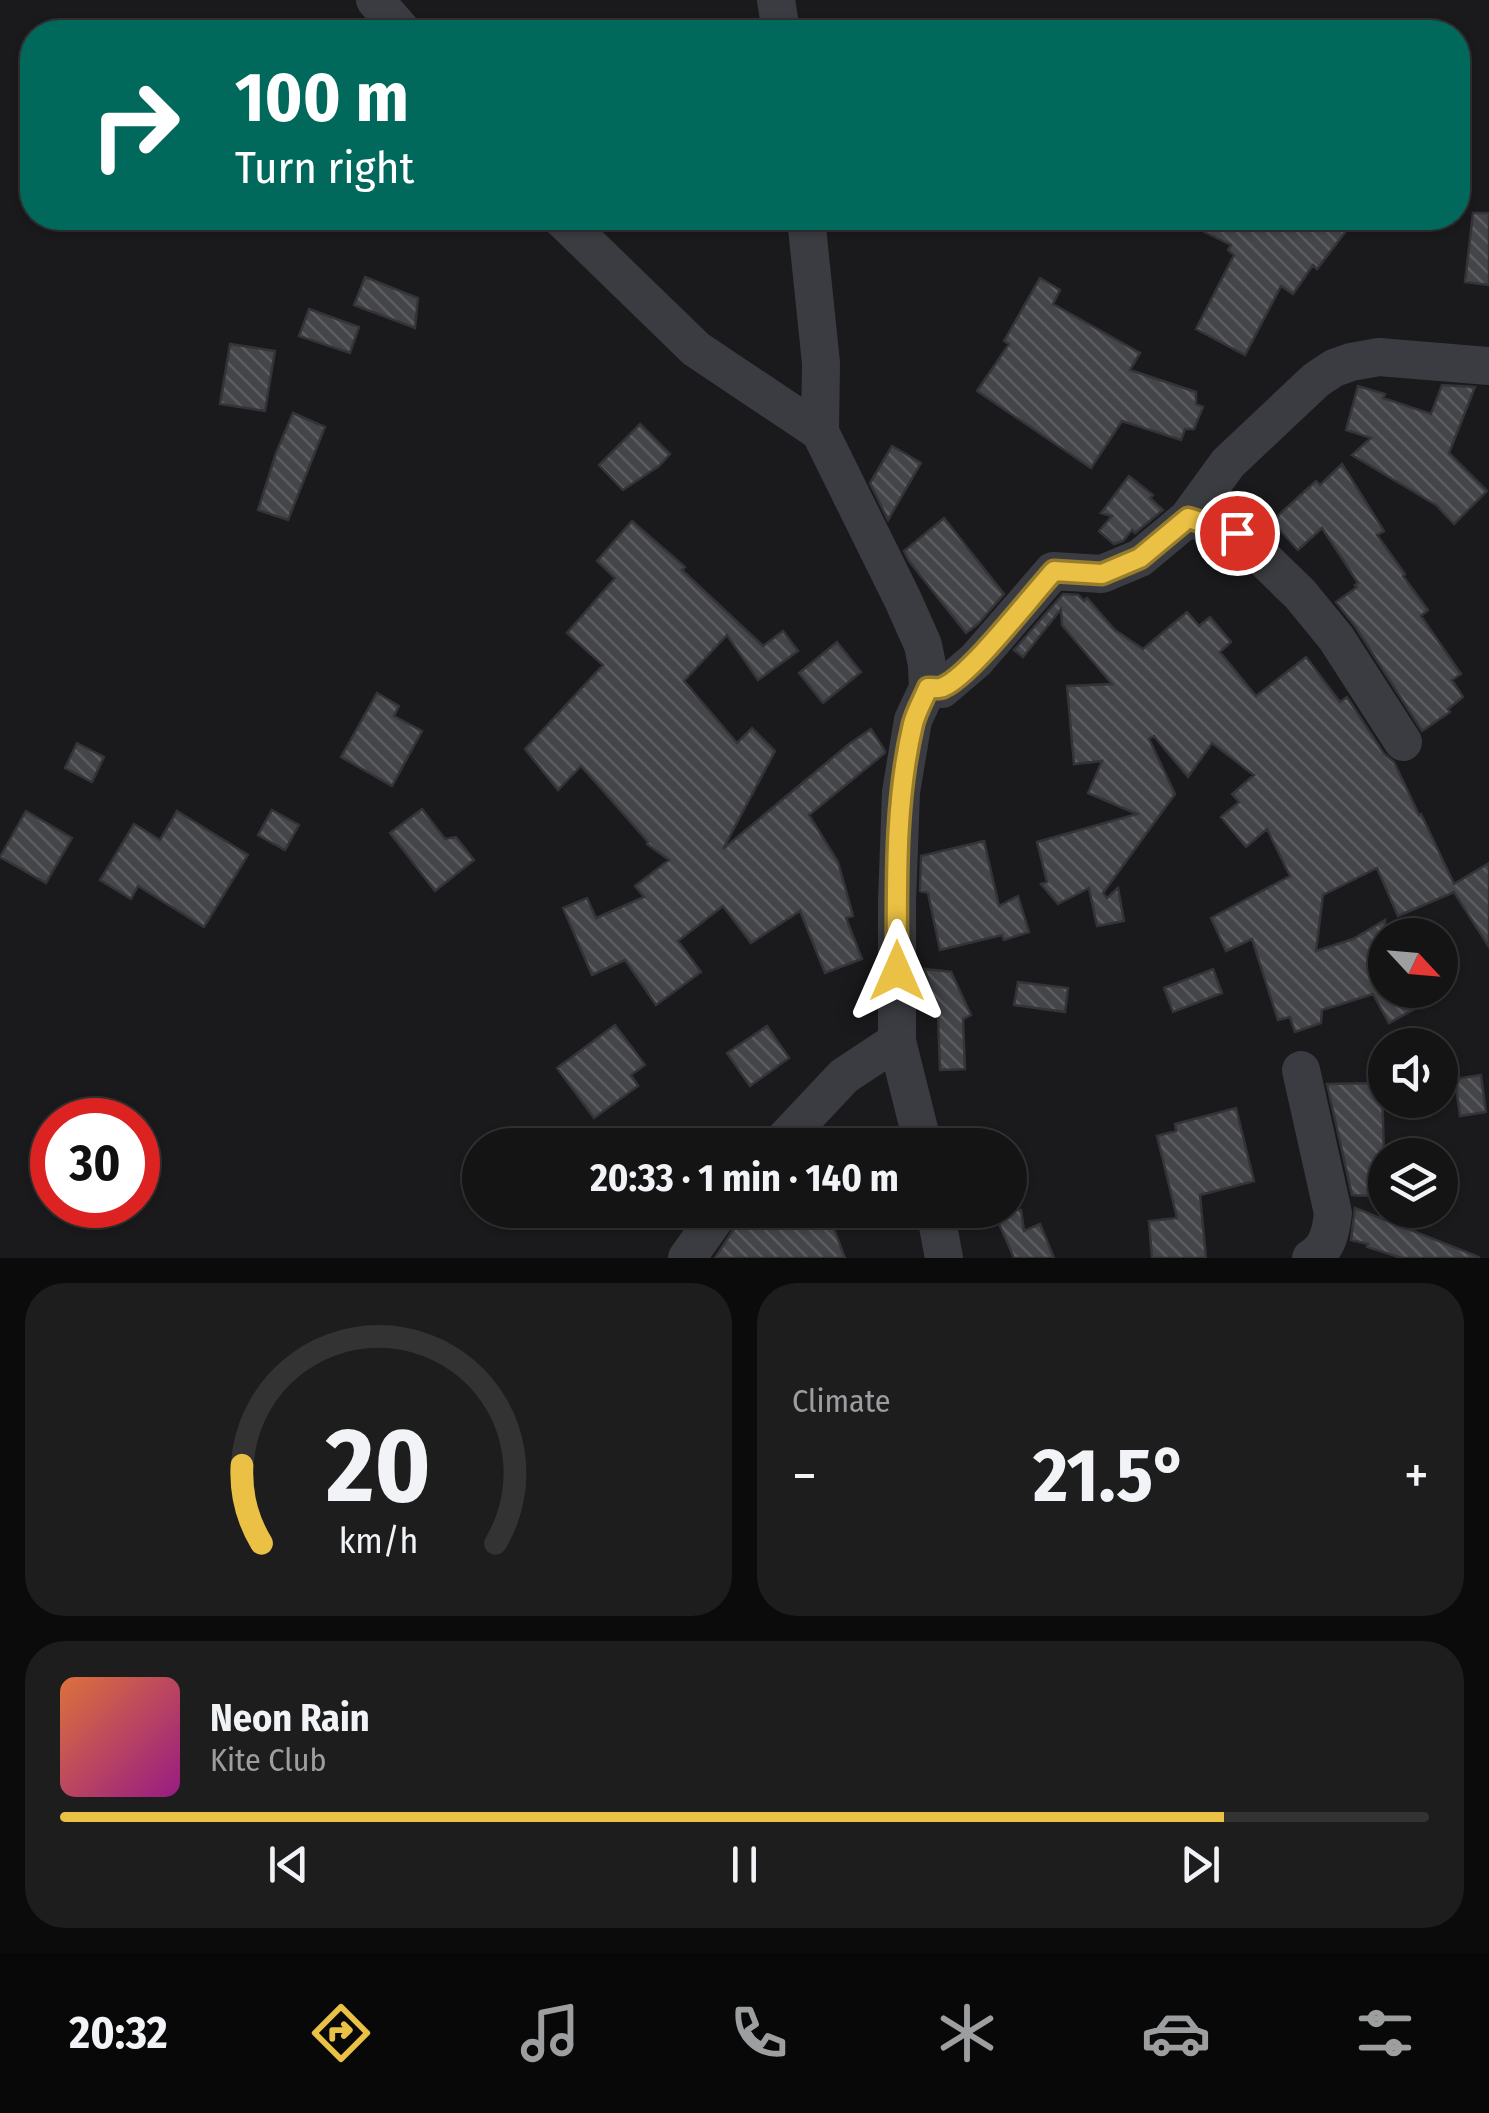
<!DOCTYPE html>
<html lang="en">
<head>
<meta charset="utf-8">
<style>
	:root { --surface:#141415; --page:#1d1d1e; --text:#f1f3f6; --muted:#9d9ea0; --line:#333334; --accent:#eac144 }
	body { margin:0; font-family:"Fira Sans Condensed",sans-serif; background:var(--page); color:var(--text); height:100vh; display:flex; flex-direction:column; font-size:38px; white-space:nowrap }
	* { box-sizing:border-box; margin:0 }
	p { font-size:32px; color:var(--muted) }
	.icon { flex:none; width:55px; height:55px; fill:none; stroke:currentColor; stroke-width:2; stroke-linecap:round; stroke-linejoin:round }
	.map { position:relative; height:1258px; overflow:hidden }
	.panel { display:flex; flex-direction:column; gap:25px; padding:25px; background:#0b0b0c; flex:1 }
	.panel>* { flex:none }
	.guide { position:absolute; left:20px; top:20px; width:1450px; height:210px; border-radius:40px; box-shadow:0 2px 8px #0004,0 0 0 2px var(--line); background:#00695c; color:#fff; overflow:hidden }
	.needle { width:65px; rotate:116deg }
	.buttons { position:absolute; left:1368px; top:918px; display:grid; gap:20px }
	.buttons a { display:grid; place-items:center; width:90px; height:90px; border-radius:50%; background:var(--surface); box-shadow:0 2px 8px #0004,0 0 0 2px var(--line); font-size:50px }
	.speed { position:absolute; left:30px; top:1098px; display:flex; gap:20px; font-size:50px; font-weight:700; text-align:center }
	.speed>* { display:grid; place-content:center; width:130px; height:130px; border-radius:50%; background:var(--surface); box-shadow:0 2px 8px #0004,0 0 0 2px var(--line); line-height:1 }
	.speed .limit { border:15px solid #d22; background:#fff; color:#111 }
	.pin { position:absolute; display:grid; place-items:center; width:85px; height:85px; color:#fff; margin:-42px; border:5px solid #fff; border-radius:50%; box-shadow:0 2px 10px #0007 }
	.me { position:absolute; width:110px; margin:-55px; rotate:0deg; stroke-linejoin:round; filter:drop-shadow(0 0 8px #0008) }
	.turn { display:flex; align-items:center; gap:35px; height:210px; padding:0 50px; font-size:45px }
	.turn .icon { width:130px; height:130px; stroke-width:2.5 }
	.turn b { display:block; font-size:70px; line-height:85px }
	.big { font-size:75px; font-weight:700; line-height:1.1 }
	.panel .card { flex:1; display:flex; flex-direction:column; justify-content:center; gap:15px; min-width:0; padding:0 35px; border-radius:40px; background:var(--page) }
	.panel .dial { align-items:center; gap:0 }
	.dial svg { height:260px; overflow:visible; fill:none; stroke:var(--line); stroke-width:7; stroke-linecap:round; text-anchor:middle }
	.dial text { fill:var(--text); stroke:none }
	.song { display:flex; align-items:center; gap:30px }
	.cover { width:120px; height:120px; border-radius:15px; background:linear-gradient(135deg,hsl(20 70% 55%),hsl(310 70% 35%)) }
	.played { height:10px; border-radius:5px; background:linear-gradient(90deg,var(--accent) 85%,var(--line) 85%) }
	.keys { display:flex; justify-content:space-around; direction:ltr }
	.heat { display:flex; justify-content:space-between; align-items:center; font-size:55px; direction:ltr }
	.panel .tiles { flex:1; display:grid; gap:25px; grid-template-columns:1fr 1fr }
	.card:last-child { grid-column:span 2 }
	.trip { position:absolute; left:462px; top:1128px; width:565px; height:100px; border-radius:50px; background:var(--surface); box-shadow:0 2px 8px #0004,0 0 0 2px var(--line); font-weight:700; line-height:100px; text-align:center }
	.tabs { display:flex; height:160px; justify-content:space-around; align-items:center; background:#080808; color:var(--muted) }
	.tabs .icon { width:70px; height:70px }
	.tabs .selected { color:var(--accent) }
	.tabs b { font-size:45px; color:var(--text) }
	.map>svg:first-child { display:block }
</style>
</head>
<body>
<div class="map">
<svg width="1489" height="1258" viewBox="0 0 1489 1258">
	<defs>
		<pattern id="building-back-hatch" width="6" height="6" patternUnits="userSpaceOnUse" patternTransform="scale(2.5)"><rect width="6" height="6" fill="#444549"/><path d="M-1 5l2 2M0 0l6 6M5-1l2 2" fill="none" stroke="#5c5d61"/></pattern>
	</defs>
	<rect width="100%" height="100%" fill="#1a1a1c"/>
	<!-- building -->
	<path fill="url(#building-back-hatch)" stroke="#343438" stroke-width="2.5" d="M1473,213H1489V285L1465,282Z
		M1176,218H1356L1317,269L1313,265L1293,294L1281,286L1245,355L1196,329L1234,255L1228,250L1231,245Z
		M365,277L418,298L415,328L354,305Z
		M1040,278L1060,290L1053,304L1140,353L1130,370L1196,392V404L1203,407L1194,429H1185L1181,440L1122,421L1091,468L977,391L1009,344L1004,341Z
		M309,309L359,327L350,353L299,336Z
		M230,344L275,351L265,411L220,404Z
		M1442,385L1475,387L1449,453L1487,491L1454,524L1436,505L1352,455L1371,438L1346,430L1358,386L1385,394L1383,398L1431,414Z
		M293,413L325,427L288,520L258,510L276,453Z
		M640,424L670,454L659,466L623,490L599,465Z
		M892,446L921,463L888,520L870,483Z
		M1342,464L1384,531L1377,535L1405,574L1403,576L1428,610L1421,616L1461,674L1452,680L1463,697L1448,709L1450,712L1422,731L1355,626L1336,602L1357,587L1355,585L1358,583L1322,528L1298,550L1272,521L1316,481L1320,485Z
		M1129,476L1153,495L1150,498L1163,510L1135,533L1132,530L1123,541L1114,544L1099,531L1112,516L1101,513Z
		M944,518L1004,594L978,624L966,633L909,561L904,551Z
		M632,521L685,567L682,570L763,646L783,631L798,651L758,680L727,635L684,681L737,743L752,728L775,751L723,849L849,744L871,729L885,751V753L809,815L838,862L853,916L846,918L862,959L825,973L800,911L751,943L723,906L678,941L701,972L656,1005L625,960L592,975L563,908L587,898L596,918L644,897L635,886L669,860L647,844L648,842L581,766L558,790L525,749L603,665L567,633L615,578L597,561Z
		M1063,594L1078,595L1084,601L1087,598L1115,630L1143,649L1187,612L1199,626L1210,617L1231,642L1220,652L1256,696L1306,657L1340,702L1347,697L1384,754L1394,762L1419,815L1421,814L1454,884L1489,863V947L1454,892L1398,916L1377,868L1323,895L1316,951L1353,939L1385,920L1384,990H1449L1389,1023L1373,994L1322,1010L1321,1023L1295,1032L1290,1017L1278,1020L1252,939L1226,951L1211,918L1290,876L1267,829L1246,847L1221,817L1239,802L1232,794L1254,775L1212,743L1188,777L1154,736L1149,739L1175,794L1103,893L1107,898L1118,888L1124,921L1097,926L1089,888L1058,904L1041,884L1047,882L1037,842L1137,814L1088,793L1102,761L1074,764L1067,686L1112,684L1062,625L1061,609L1023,657L1014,650Z
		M837,642L861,672L823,703L799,673Z
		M377,693L399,706L394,716L422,731L392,786L341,757Z
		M77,743L104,757L92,782L65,768Z
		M422,809L445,839L456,837L474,860L435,891L390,833Z
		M272,810L299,825L285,850L258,835Z
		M26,811L72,838L46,883L0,857Z
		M177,811L248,855L204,927L138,886L131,899L100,880L134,824L160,840Z
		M984,841L999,906L1018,896L1029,932L1004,940L1002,935L940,950L928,893L920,891L921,856Z
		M925,969L951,972L971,1015L963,1019L965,1069L940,1070L938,1015Z
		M1213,969L1222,993L1173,1012L1164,988Z
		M1018,982L1068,988L1065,1012L1014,1005Z
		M615,1025L645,1065L631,1075L638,1086L594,1118L557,1068Z
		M767,1026L789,1058L750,1086L727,1053Z
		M1481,1075L1486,1112L1460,1116L1455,1079Z
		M1382,1083L1385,1197L1352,1195L1327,1084Z
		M1236,1108L1254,1181L1200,1195L1206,1258H1152L1149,1221L1177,1218L1157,1136L1176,1131L1175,1124Z
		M1355,1208L1479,1257V1258H1402L1367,1247L1368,1244L1351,1240Z
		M760,1210H879L880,1211L834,1229L845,1258H715L741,1218Z
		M993,1210H1021L1024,1231L1040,1224L1054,1258H1014Z"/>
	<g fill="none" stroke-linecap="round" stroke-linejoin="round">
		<!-- minor -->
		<path stroke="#3b3c41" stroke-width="38" d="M375,0L403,32
			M776,0L781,32
			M561,218L696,349L820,432
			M806,218L821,363L820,432L903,600L923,645L927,665L928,688L913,720L901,792L897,901V1041L923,1145
			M1188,518L1237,533L1300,594L1336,638L1403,742
			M928,688L942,689L976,660L1053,571L1102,574L1140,558L1188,518L1228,463L1316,380L1334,368L1351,362L1379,357L1489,366
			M1301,1070L1333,1213C1331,1231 1328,1249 1311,1258
			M779,1145L844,1076L897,1041
			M935,1210L944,1258
			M687,1258L721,1210"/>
	</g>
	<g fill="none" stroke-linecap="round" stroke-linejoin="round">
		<defs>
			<path id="route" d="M897,971C897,889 894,804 913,724C916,712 923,700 928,688C932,688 940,689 943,687C970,676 1031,596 1054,571L1102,574L1140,558L1188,518L1237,533"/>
		</defs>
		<!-- route casing -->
		<use href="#route" stroke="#987d2c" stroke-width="25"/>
		<!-- route -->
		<use href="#route" stroke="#eac144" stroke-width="18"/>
	</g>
</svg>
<div class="buttons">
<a><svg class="needle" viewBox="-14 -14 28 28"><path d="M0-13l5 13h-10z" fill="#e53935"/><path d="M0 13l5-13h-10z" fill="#9d9ea0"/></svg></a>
<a><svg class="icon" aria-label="sound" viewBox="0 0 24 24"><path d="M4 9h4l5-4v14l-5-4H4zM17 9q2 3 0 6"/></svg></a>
<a><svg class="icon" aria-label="layers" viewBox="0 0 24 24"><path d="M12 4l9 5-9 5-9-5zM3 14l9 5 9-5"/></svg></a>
</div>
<div class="speed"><div class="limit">30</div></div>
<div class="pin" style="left:1237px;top:533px;background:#d93025"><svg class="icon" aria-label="arrive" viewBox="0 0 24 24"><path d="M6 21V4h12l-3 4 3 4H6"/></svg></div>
<svg class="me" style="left:897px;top:971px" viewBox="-20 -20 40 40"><path d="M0-17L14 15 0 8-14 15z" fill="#eac144" stroke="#fff" stroke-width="4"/></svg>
<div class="trip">20:33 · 1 min · 140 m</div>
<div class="guide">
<div class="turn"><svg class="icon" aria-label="right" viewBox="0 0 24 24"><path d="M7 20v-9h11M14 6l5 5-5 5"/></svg><div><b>100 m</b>Turn right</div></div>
</div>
</div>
<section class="panel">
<div class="tiles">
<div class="card dial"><svg viewBox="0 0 100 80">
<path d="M14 69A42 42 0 1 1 86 69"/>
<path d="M14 69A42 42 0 0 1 8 45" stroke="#eac144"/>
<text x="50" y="56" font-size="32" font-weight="700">20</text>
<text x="50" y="72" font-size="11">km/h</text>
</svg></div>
<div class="card"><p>Climate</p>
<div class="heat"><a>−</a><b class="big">21.5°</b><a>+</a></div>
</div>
<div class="card">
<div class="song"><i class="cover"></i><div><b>Neon Rain</b><p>Kite Club</p></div></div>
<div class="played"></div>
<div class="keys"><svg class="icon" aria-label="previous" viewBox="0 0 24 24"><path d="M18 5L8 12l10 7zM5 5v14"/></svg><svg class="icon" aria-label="pause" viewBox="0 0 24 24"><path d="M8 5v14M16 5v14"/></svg><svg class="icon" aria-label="next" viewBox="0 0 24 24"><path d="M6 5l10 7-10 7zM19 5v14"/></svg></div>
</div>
</div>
</section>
<nav class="tabs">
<b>20:32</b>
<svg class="icon selected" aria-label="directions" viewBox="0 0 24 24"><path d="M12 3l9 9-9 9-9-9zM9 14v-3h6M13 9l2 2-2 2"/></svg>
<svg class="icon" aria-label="music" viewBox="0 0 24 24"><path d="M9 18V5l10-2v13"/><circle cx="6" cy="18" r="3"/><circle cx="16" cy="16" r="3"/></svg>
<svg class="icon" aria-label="phone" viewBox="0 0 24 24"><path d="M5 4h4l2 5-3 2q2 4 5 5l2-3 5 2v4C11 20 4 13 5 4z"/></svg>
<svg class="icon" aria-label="climate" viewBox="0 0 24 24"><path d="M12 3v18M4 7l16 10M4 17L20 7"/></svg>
<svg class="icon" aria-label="car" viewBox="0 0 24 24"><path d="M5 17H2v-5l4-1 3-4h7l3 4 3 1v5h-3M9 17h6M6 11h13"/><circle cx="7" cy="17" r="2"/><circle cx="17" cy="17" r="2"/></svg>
<svg class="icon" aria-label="filters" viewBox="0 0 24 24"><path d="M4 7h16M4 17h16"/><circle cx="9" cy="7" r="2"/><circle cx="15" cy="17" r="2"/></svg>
</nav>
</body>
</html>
